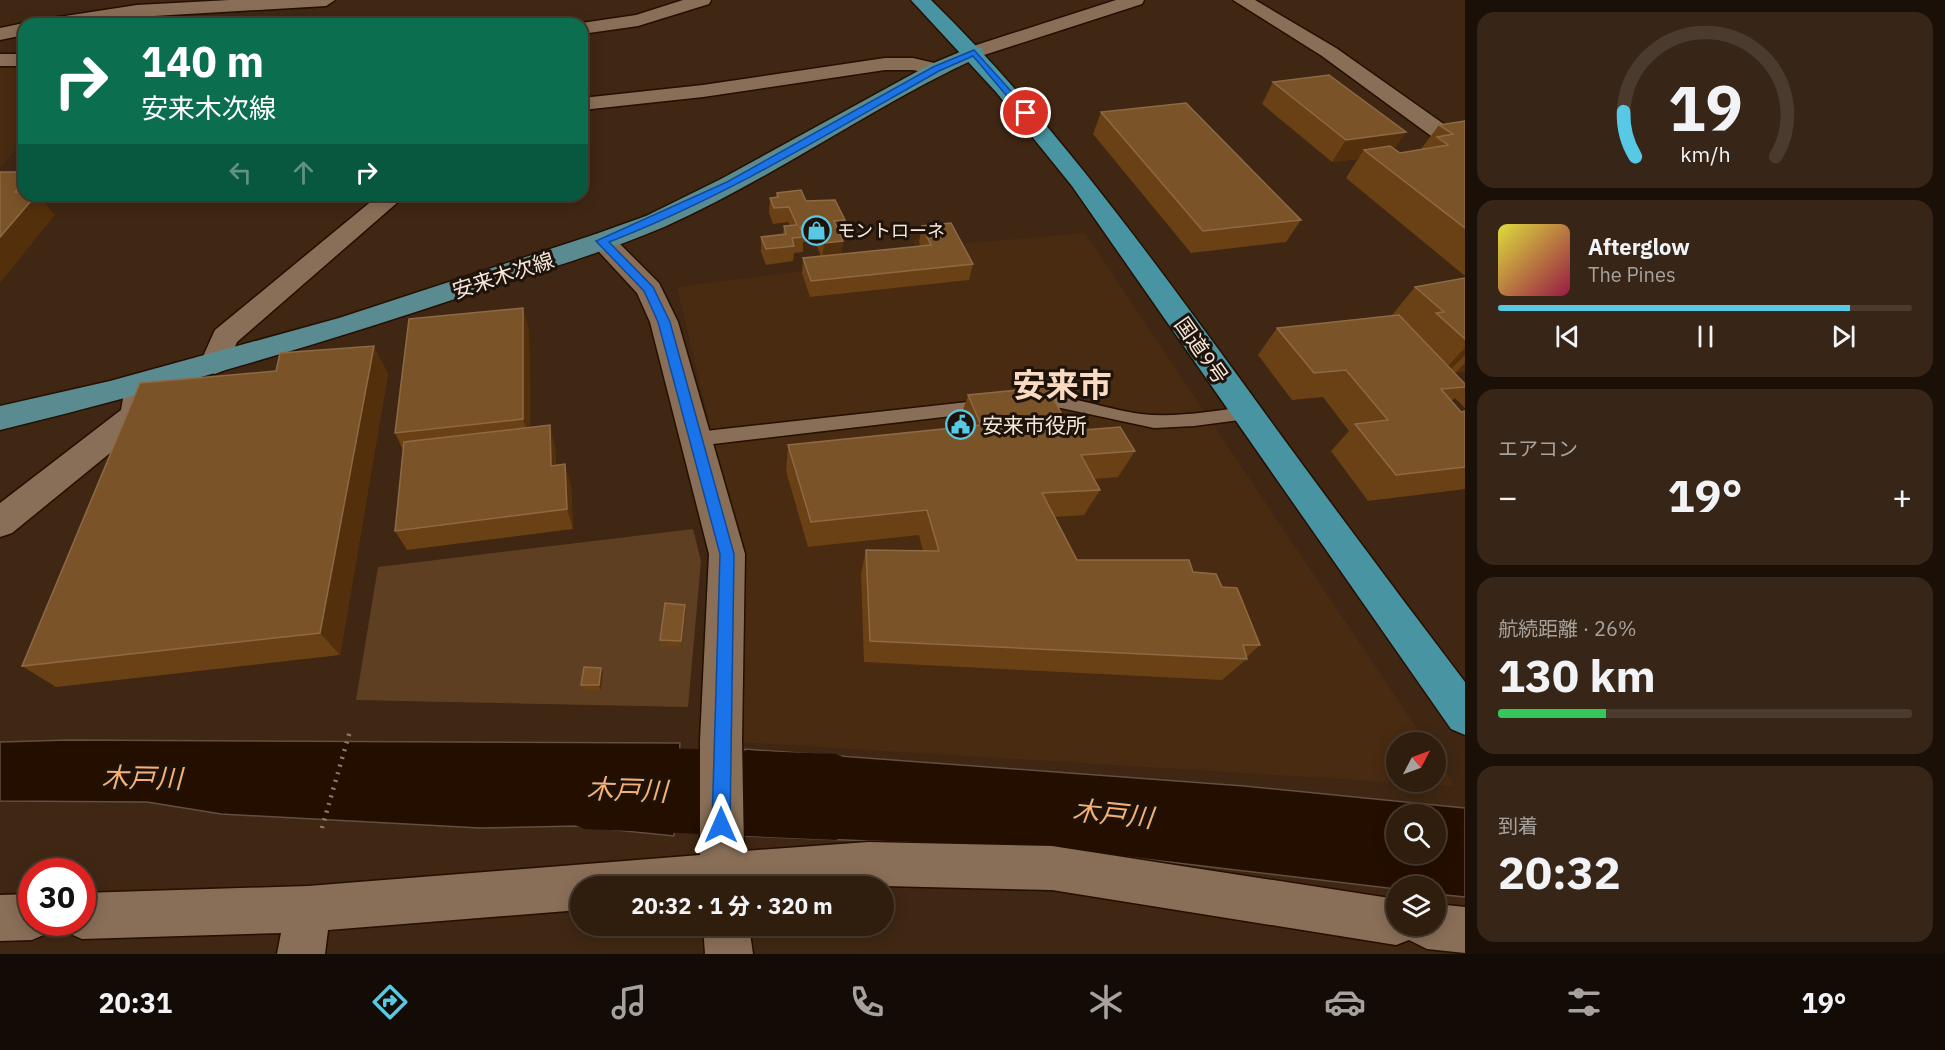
<!DOCTYPE html>
<html lang="ja">
<head>
<meta charset="utf-8">
<style>
	:root { --surface:#2f1d0e; --page:#372617; --text:#f1f3f6; --muted:#a7a29e; --line:#4a3b2e; --accent:#58c9e4 }
	body { margin:0; font-family:"IBM Plex Sans","Noto Sans JP",sans-serif; background:var(--page); color:var(--text); height:100vh; display:flex; flex-direction:column; font-size:22px; white-space:nowrap }
	* { box-sizing:border-box; margin:0 }
	p { font-size:20px; color:var(--muted) }
	.icon { flex:none; width:33px; height:33px; fill:none; stroke:currentColor; stroke-width:2; stroke-linecap:round; stroke-linejoin:round }
	.map { position:relative; flex:1; overflow:hidden }
	.panel { display:flex; flex-direction:column; gap:12px; padding:12px; background:#1a1008; width:480px }
	.panel>* { flex:none }
	.banner { position:absolute; left:18px; top:18px; width:570px; height:183px; border-radius:18px; box-shadow:0 3px 15px #0003,0 0 0 2px var(--line); background:#0b6e4f; color:#fff; overflow:hidden }
	.needle { width:39px; rotate:49deg }
	.controls { position:absolute; left:1386px; top:732px; display:grid; gap:12px }
	.controls a { display:grid; place-items:center; width:60px; height:60px; border-radius:50%; background:var(--surface); box-shadow:0 3px 15px #0003,0 0 0 2px var(--line); font-size:30px }
	.speed { position:absolute; left:18px; top:858px; display:flex; gap:12px; font-size:30px; font-weight:700; text-align:center }
	.speed>* { display:grid; place-content:center; width:78px; height:78px; border-radius:50%; background:var(--surface); box-shadow:0 3px 15px #0003,0 0 0 2px var(--line); line-height:1 }
	.speed .limit { border:9px solid #d22; background:#fff; color:#111 }
	.pin { position:absolute; display:grid; place-items:center; width:51px; height:51px; color:#fff; margin:-26px; border:3px solid #fff; border-radius:50%; box-shadow:0 2px 6px #0007 }
	.me { position:absolute; width:66px; margin:-33px; rotate:0deg; stroke-linejoin:round; filter:drop-shadow(0 0 4px #0008) }
	.turn { display:flex; align-items:center; gap:21px; height:126px; padding:0 24px; font-size:27px }
	.turn .icon { width:78px; height:78px; stroke-width:2.5 }
	.turn b { display:block; font-size:42px; line-height:51px }
	.lanes { display:flex; align-items:center; height:57px; padding:0 24px; background:#0003; justify-content:center; gap:30px; direction:ltr }
	.lanes .off { opacity:.35 }
	.big { font-size:45px; font-weight:800; line-height:1.1 }
	.panel .card { flex:1; display:flex; flex-direction:column; justify-content:center; gap:9px; min-width:0; padding:0 21px; border-radius:18px; background:var(--page) }
	.panel .dial { align-items:center; gap:0 }
	.dial svg { height:156px; overflow:visible; fill:none; stroke:var(--line); stroke-width:7; stroke-linecap:round; text-anchor:middle }
	.dial text { fill:var(--text); stroke:none }
	.song { display:flex; align-items:center; gap:18px }
	.cover { width:72px; height:72px; border-radius:9px; background:linear-gradient(135deg,hsl(60 70% 55%),hsl(340 70% 35%)) }
	.played { height:6px; border-radius:3px; background:linear-gradient(90deg,var(--accent) 85%,var(--line) 85%) }
	.keys { display:flex; justify-content:space-around; direction:ltr }
	.heat { display:flex; justify-content:space-between; align-items:center; font-size:33px; direction:ltr }
	.charge { height:9px; border-radius:4px; background:linear-gradient(90deg,#34c759 26%,var(--line) 0) }
	.trip { position:absolute; left:570px; top:876px; width:324px; height:60px; border-radius:30px; background:var(--surface); box-shadow:0 3px 15px #0003,0 0 0 2px var(--line); font-weight:800; line-height:60px; text-align:center }
	.menu { display:flex; height:96px; justify-content:space-around; align-items:center; background:#130c06; color:var(--muted) }
	.menu .icon { width:42px; height:42px }
	.menu .current { color:var(--accent) }
	.menu b { font-size:27px; color:var(--text) }
	main { display:flex; flex:1; min-height:0 }
	.map>svg:first-child { display:block }
</style>
</head>
<body>
<main>
<div class="map">
<svg width="1465" height="954" viewBox="0 0 1465 954">
	<rect width="100%" height="100%" fill="#3f2713"/>
	<!-- built -->
	<path fill="#482b11" d="M24,64V141L0,168V65Z
		M1085,233L1426,742H1396V782H1436V757L1455,786L737,742L742,563L677,287L920,256L912,240L951,234L957,244Z"/>
	<!-- green -->
	<path fill="#5f3f22" d="M693,529L701,561L688,707L356,700L378,567Z"/>
	<!-- water -->
	<path fill="#240e00" stroke="#634f41" stroke-width="1.5" fill-rule="evenodd" d="M69,740L680,743L674,836L577,826L480,828L221,814L147,802L0,801V742Z
		M745,749L1244,786L1465,808V897L1436,894V886L1396,889L1051,848L744,836ZM1396,814H1436V854H1396Z"/>
	<g fill="none" stroke-linecap="round" stroke-linejoin="round">
		<!-- river -->
		<path fill="#240e00" fill-rule="evenodd" d="M585,745L836,754L866,767L879,797L866,827L836,840L585,829L555,817L543,787L555,757Z"/>
		<defs>
			<path id="service" d="M1032,395C1070,394 1104,409 1141,414C1176,418 1212,411 1247,407L1253,409L1255,413L1253,417L1247,419L1194,426L1154,428L1061,408L1026,405L1024,401L1026,397Z
				M986,400L994,406L986,412L696,446L690,444L687,439L690,434L696,432Z"/>
			<path id="minor" d="M230,0H335L326,6L137,17L89,24H42L52,18L137,5Z
				M683,0H711L709,4L638,26L582,34V24H575L636,15Z
				M1233,0H1255L1336,48L1465,139V157L1457,155L1322,56Z
				M24,23L27,24H24V35L0,40V28Z
				M0,54H24V66H0Z
				M885,58H913L943,65L946,69L943,73L936,75L913,70H885L703,97L582,110V98L703,85Z
				M379,195H406L237,342L225,370L215,374L205,370L200,363L215,330Z
				M602,233L611,235L659,283L678,322L745,554L742,740L744,851L868,842L1052,846L1396,899V926H1436V904L1465,907V953L1427,949L1409,940L1396,945L1052,890L884,886H580V910L328,930L325,954H277L281,933L82,939L66,932L61,922H82V893L308,886L700,855V740L709,554L650,322L637,293L589,241L593,235Z
				M140,376L151,379C158,392 154,411 147,423L12,533L0,537V503L121,410L125,387L129,379Z
				M32,894V922H53L48,933L32,940L0,941V895Z
				M703,926H749L753,954H705Z"/>
			<path id="tertiary" d="M1116,0H1144L1142,4L981,56H967L964,52L967,48Z"/>
			<path id="primary" d="M974,46L981,48L984,52L981,56C872,106 774,178 664,227C602,253 537,272 473,293C318,345 160,391 0,430V406L110,381L339,318L593,235L646,216L721,179L929,65Z"/>
			<path id="trunk" d="M911,0H931C1049,116 1145,249 1243,383C1316,484 1390,583 1465,682V735L1451,729L1072,186L996,92Z"/>
		</defs>
		<!-- service casing -->
		<use href="#service" stroke="#250f00" stroke-width="3"/>
		<!-- minor casing -->
		<use href="#minor" stroke="#250f00" stroke-width="3"/>
		<!-- tertiary casing -->
		<use href="#tertiary" stroke="#250f00" stroke-width="3"/>
		<!-- primary casing -->
		<use href="#primary" stroke="#250f00" stroke-width="3"/>
		<!-- trunk casing -->
		<use href="#trunk" stroke="#250f00" stroke-width="3"/>
		<!-- path -->
		<path stroke="#8e7a69" stroke-width="4.5" stroke-dasharray="2 6" stroke-linecap="butt" d="M322,828L350,731"/>
		<!-- service -->
		<use href="#service" fill="#8a6f58" fill-rule="evenodd"/>
		<!-- minor -->
		<use href="#minor" fill="#8a6f58" fill-rule="evenodd"/>
		<!-- tertiary -->
		<use href="#tertiary" fill="#8a6f58" fill-rule="evenodd"/>
		<!-- primary -->
		<use href="#primary" fill="#598b90" fill-rule="evenodd"/>
		<!-- trunk -->
		<use href="#trunk" fill="#4894a2" fill-rule="evenodd"/>
	</g>
	<!-- wall -->
	<path fill="#6a4114" d="M1273,82L1394,149L1400,153L1421,149L1439,125L1465,121V276L1346,178L1358,159L1332,162L1262,104Z
		M1101,112L1301,220L1286,242L1191,253L1093,134Z
		M777,193L806,201L845,220L843,235L841,236L843,241L841,254L921,246L919,242L922,226L973,264L969,280L810,297L802,273L803,258L821,256L815,241L803,242V252L794,253L793,261L766,265L761,252V237L783,234L784,226L790,225L788,222L773,224L769,213L770,198L776,197Z
		M1465,278V371L1455,373L1451,370L1465,384V408L1455,398L1451,401L1461,412L1465,411V489L1368,501L1331,451L1349,431L1323,397L1292,400L1258,355L1277,328L1392,315L1415,287Z
		M529,330L530,427L555,446L556,466L571,485L573,529L407,550L395,531L403,450L395,433Z
		M388,373L340,655L56,687L22,666Z
		M968,395L1071,431L1135,451L1118,477L1094,479L1100,490L1084,515L1054,517L1077,560L1193,572L1222,587L1260,645L1247,657V659L1222,680L864,662L861,574L866,550L923,551L919,535L808,547L786,471L788,445L961,427L959,422Z
		M686,611L681,647L661,646L660,640Z
		M601,668L603,673L601,691L583,690L581,685Z"/>
	<!-- shaded-wall -->
	<path fill="#532f0b" d="M1406,132L1391,154L1364,150L1358,159L1332,162L1346,140Z
		M24,182V195H49L44,201L55,215L0,283V237L15,192Z
		M845,220L843,235L832,237L834,221Z
		M843,241L841,256L822,259L824,243Z
		M523,308L529,330L530,440L523,419Z
		M374,346L388,373L340,655L320,633Z
		M1465,348V355L1451,369L1443,371Z
		M1465,363V371L1455,373Z
		M550,425L555,446L557,487L551,466Z
		M565,464L571,485L573,529L567,509Z
		M685,605L686,611L681,647V641Z
		M601,668L603,673L601,691L599,685Z"/>
	<!-- building -->
	<path fill="#7a5329" stroke="#8d6a45" stroke-width="1.5" d="M1329,75L1406,132L1346,140L1273,82Z
		M1186,103L1301,220L1203,231L1101,112Z
		M1465,121V228L1364,150L1390,146L1400,153L1448,145L1437,137L1453,134L1439,125Z
		M0,172H24V182L15,192H24V195H36L0,237Z
		M801,190L806,201L835,200L845,220L834,221L843,241L824,243L816,225L800,227L804,237L792,238L794,246L766,249L761,237L786,234L784,226L797,225L789,207L774,208L770,198L778,197L777,193Z
		M951,223L973,264L811,281L803,258L931,245L922,226Z
		M1465,278V339L1436,313L1444,312L1415,287Z
		M523,308V419L395,433L409,319Z
		M1399,315L1465,384V387L1441,389L1461,412L1465,411V467L1396,475L1355,424L1388,420L1346,370L1314,373L1277,328Z
		M374,346L320,633L22,666L140,383L276,371L280,353Z
		M1047,387L1071,431L1120,427L1135,451L1081,455L1100,490L1042,493L1077,560H1189L1193,572L1216,574L1222,587L1237,588L1260,645H1243L1247,659L870,641L866,550L939,551L927,510L811,522L788,445L981,425L968,395Z
		M550,425L551,466L565,464L567,509L395,531L404,442Z
		M665,603L685,605L681,641L660,640Z
		M584,667L601,668L599,685H581Z"/>
	<!-- route -->
	<path fill="#1a73e8" stroke="#114b97" stroke-width="1.5" d="M974,50L1029,111V115H1023L973,56L939,71C831,132 725,197 609,242L653,287L670,322L734,554L730,825L727,831L721,834L714,831L712,825L720,554L658,322L644,291L596,241L727,182L933,67Z"/>
	<!-- icons -->
	<defs>
		<symbol id="shop-ring" viewBox="-11 -11 22 22"><circle r="9.5" fill="#1e130a" stroke="#58c9e4" stroke-width="1.5"/><path d="M-5-2.5h2.3a2.7 3.5 0 0 1 5.4 0H5L5.5 6h-11ZM-1.5-2.5h3a1.5 2.3 0 0 0-3 0Z" fill="#58c9e4"/></symbol>
		<symbol id="civic-ring" viewBox="-11 -11 22 22"><circle r="9.5" fill="#1e130a" stroke="#58c9e4" stroke-width="1.5"/><path d="M-.6-6.5H3V-4.5H.6V-3L4-1V1h2V6H-6V1h2V-1L-.6-3ZM-1.2 2.5V6h2.4V2.5Z" fill="#58c9e4"/></symbol>
	</defs>
	<g fill-rule="evenodd">
		<use href="#shop-ring" x="800" y="214" width="33" height="33"/>
		<use href="#civic-ring" x="944" y="408" width="33" height="33"/>
	</g>
	<g text-anchor="middle" dominant-baseline="central" stroke-width="6" stroke-linejoin="round" paint-order="stroke">
		<!-- far-poi labels -->
		<g font-size="18" fill="#f6e7da" stroke="#1e130a" text-anchor="start">
			<text x="837" y="230">モントローネ</text>
		</g>
		<!-- street labels -->
		<g font-size="21" fill="#f6e7da" stroke="#1e130a">
			<text transform="translate(503 275) rotate(-18)">安来木次線</text>
			<text transform="translate(1202 350) rotate(55)">国道9号</text>
		</g>
		<!-- poi labels -->
		<g font-size="21" fill="#f6e7da" stroke="#1e130a" text-anchor="start">
			<text x="982" y="425">安来市役所</text>
		</g>
		<!-- near-water labels -->
		<g font-size="27" font-style="italic" fill="#f7b073" stroke="#1e130a">
			<text transform="translate(142 777) rotate(1)">木戸川</text>
			<text transform="translate(627 789) rotate(2)">木戸川</text>
			<text transform="translate(1113 813) rotate(6)">木戸川</text>
		</g>
		<!-- town labels -->
		<g font-size="33" font-weight="bold" fill="#fadbc2" stroke="#1e130a">
			<text x="1062" y="384">安来市</text>
		</g>
	</g>
</svg>
<div class="controls">
<a><svg class="needle" viewBox="-14 -14 28 28"><path d="M0-13l5 13h-10z" fill="#e53935"/><path d="M0 13l5-13h-10z" fill="#a7a29e"/></svg></a>
<a><svg class="icon" aria-label="search" viewBox="0 0 24 24"><circle cx="10" cy="10" r="6"/><path d="M15 15l6 6"/></svg></a>
<a><svg class="icon" aria-label="layers" viewBox="0 0 24 24"><path d="M12 4l9 5-9 5-9-5zM3 14l9 5 9-5"/></svg></a>
</div>
<div class="speed"><div class="limit">30</div></div>
<div class="pin" style="left:1026px;top:113px;background:#d93025"><svg class="icon" aria-label="arrive" viewBox="0 0 24 24"><path d="M6 21V4h12l-3 4 3 4H6"/></svg></div>
<svg class="me" style="left:721px;top:825px" viewBox="-20 -20 40 40"><path d="M0-17L14 15 0 8-14 15z" fill="#1a73e8" stroke="#fff" stroke-width="4"/></svg>
<div class="trip">20:32 · 1 分 · 320 m</div>
<div class="banner">
<div class="turn"><svg class="icon" aria-label="right" viewBox="0 0 24 24"><path d="M7 20v-9h11M14 6l5 5-5 5"/></svg><div><b>140 m</b>安来木次線</div></div>
<div class="lanes"><svg class="icon off" aria-label="left" viewBox="0 0 24 24"><path d="M17 20v-9H6M10 6l-5 5 5 5"/></svg><svg class="icon off" aria-label="ahead" viewBox="0 0 24 24"><path d="M12 20V5M6 11l6-6 6 6"/></svg><svg class="icon" aria-label="right" viewBox="0 0 24 24"><path d="M7 20v-9h11M14 6l5 5-5 5"/></svg></div>
</div>
</div>
<section class="panel">
<div class="card dial"><svg viewBox="0 0 100 80">
<path d="M14 69A42 42 0 1 1 86 69"/>
<path d="M14 69A42 42 0 0 1 8 46" stroke="#58c9e4"/>
<text x="50" y="56" font-size="32" font-weight="700">19</text>
<text x="50" y="72" font-size="11">km/h</text>
</svg></div>
<div class="card">
<div class="song"><i class="cover"></i><div><b>Afterglow</b><p>The Pines</p></div></div>
<div class="played"></div>
<div class="keys"><svg class="icon" aria-label="previous" viewBox="0 0 24 24"><path d="M18 5L8 12l10 7zM5 5v14"/></svg><svg class="icon" aria-label="pause" viewBox="0 0 24 24"><path d="M8 5v14M16 5v14"/></svg><svg class="icon" aria-label="next" viewBox="0 0 24 24"><path d="M6 5l10 7-10 7zM19 5v14"/></svg></div>
</div>
<div class="card"><p>エアコン</p>
<div class="heat"><a>−</a><b class="big">19°</b><a>+</a></div>
</div>
<div class="card"><p>航続距離 · 26%</p><b class="big">130 km</b><div class="charge"></div></div>
<div class="card"><p>到着</p><b class="big">20:32</b></div>
</section>
</main>
<nav class="menu">
<b>20:31</b>
<svg class="icon current" aria-label="directions" viewBox="0 0 24 24"><path d="M12 3l9 9-9 9-9-9zM9 14v-3h6M13 9l2 2-2 2"/></svg>
<svg class="icon" aria-label="music" viewBox="0 0 24 24"><path d="M9 18V5l10-2v13"/><circle cx="6" cy="18" r="3"/><circle cx="16" cy="16" r="3"/></svg>
<svg class="icon" aria-label="phone" viewBox="0 0 24 24"><path d="M5 4h4l2 5-3 2q2 4 5 5l2-3 5 2v4C11 20 4 13 5 4z"/></svg>
<svg class="icon" aria-label="climate" viewBox="0 0 24 24"><path d="M12 3v18M4 7l16 10M4 17L20 7"/></svg>
<svg class="icon" aria-label="car" viewBox="0 0 24 24"><path d="M5 17H2v-5l4-1 3-4h7l3 4 3 1v5h-3M9 17h6M6 11h13"/><circle cx="7" cy="17" r="2"/><circle cx="17" cy="17" r="2"/></svg>
<svg class="icon" aria-label="filters" viewBox="0 0 24 24"><path d="M4 7h16M4 17h16"/><circle cx="9" cy="7" r="2"/><circle cx="15" cy="17" r="2"/></svg>
<b>19°</b>
</nav>
</body>
</html>
